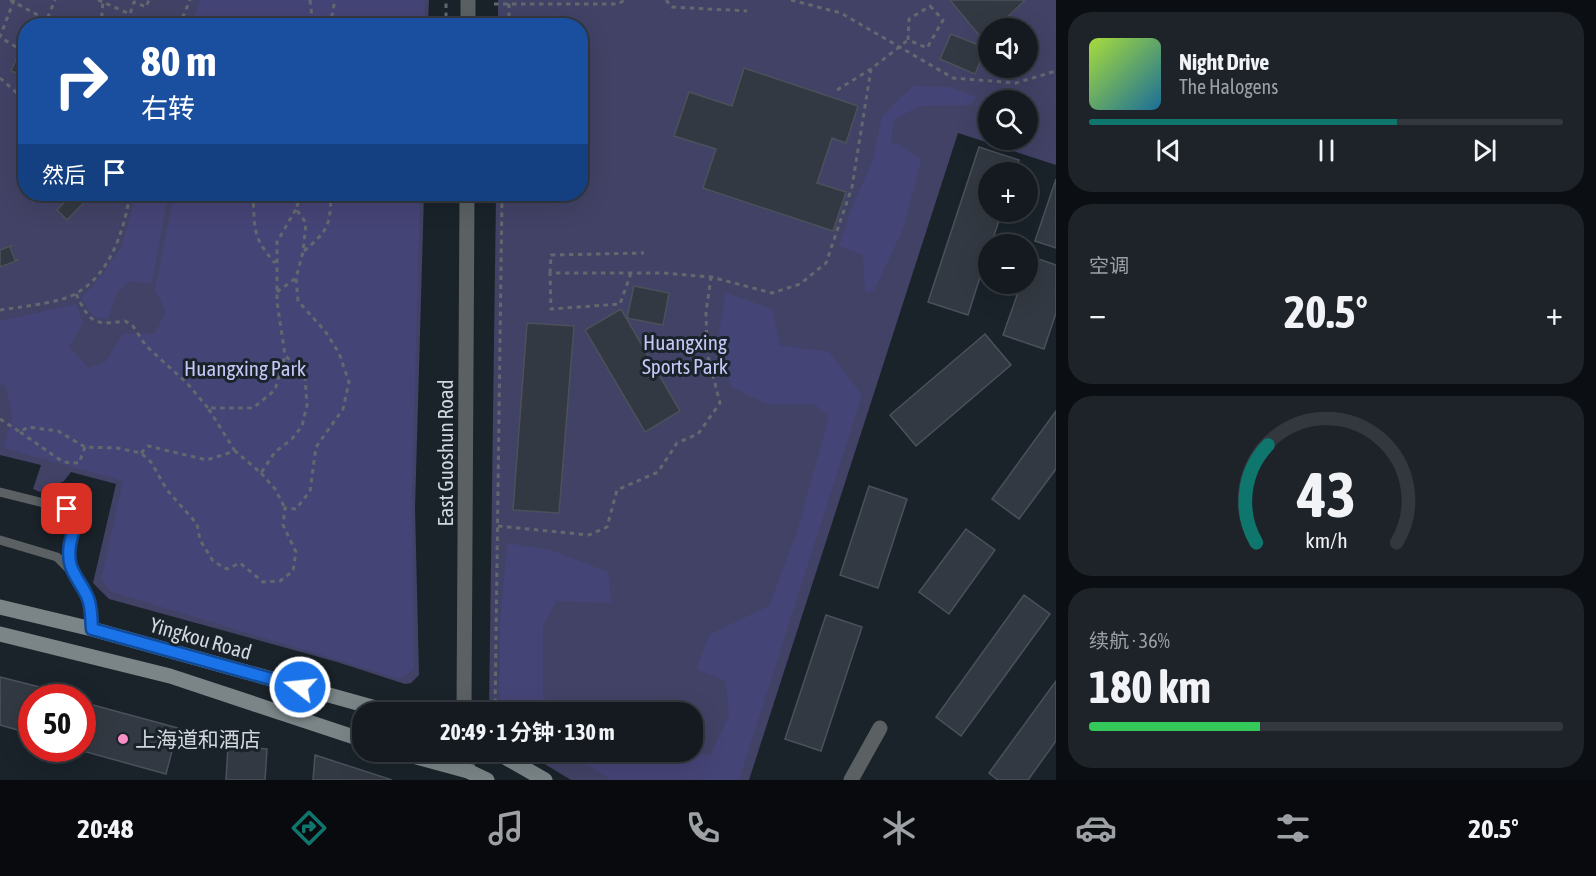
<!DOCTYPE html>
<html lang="zh">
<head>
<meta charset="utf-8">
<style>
	:root { --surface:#141a20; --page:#1d2329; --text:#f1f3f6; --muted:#9da1a5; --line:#33383e; --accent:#0f766e }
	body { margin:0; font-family:"Asap Condensed","Noto Sans SC",sans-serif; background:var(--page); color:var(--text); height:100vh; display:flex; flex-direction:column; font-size:22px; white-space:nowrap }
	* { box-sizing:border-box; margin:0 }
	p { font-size:20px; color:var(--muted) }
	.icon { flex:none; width:33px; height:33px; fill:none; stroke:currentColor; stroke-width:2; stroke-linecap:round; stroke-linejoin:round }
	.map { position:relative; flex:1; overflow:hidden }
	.panel { display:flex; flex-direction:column; gap:12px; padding:12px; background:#0b0e12; width:540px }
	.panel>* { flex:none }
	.top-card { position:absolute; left:18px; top:18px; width:570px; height:183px; border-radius:24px; box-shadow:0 6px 24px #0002,0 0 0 2px var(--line); background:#1a4fa0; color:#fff; overflow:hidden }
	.tools { position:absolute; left:978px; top:18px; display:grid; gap:12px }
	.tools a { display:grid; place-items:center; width:60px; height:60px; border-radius:50%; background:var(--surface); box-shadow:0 6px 24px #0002,0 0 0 2px var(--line); font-size:30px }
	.speed { position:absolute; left:18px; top:684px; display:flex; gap:12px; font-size:30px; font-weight:700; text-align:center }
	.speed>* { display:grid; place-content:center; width:78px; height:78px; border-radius:50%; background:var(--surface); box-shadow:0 6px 24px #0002,0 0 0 2px var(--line); line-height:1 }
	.speed .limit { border:9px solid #d22; background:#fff; color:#111 }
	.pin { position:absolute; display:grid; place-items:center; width:51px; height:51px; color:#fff; margin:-26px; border-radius:12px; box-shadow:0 3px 9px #0006 }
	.me { position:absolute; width:66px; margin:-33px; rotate:286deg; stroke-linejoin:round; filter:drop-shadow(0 0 4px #0008) }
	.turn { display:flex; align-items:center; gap:21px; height:126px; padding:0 24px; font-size:27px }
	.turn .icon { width:78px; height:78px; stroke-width:2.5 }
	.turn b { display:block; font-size:42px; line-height:51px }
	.then { display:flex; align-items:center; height:57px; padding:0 24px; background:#0003; gap:12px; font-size:22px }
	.big { font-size:45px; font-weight:700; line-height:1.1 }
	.panel .card { flex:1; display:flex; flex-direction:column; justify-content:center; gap:9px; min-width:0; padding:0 21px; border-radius:24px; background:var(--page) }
	.panel .dial { align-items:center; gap:0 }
	.dial svg { height:156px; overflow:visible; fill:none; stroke:var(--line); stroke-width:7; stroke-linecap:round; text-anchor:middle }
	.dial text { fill:var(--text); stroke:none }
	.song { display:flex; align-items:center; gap:18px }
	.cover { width:72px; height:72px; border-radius:9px; background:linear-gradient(135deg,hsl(80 70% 55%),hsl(200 70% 35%)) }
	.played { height:6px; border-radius:3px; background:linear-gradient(90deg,var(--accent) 65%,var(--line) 65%) }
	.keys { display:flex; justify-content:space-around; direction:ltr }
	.heat { display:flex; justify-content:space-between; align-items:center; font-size:33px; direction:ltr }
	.charge { height:9px; border-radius:4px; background:linear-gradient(90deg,#34c759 36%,var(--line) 0) }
	.trip { position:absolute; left:352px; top:702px; width:351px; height:60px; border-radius:24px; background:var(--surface); box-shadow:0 6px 24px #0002,0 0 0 2px var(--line); font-weight:700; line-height:60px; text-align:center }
	.dock { display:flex; height:96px; justify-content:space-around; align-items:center; background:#080a0d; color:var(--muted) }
	.dock .icon { width:42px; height:42px }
	.dock .active { color:var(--accent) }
	.dock b { font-size:27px; color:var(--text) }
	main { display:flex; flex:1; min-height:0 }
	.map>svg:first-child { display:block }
</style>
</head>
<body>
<main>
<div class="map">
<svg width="1056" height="780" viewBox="0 0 1056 780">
	<rect width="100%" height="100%" fill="#1a232a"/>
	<!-- green -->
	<path fill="#424266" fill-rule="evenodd" d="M0,0H429L428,25L26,26V194H424L415,508L419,675L411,683L405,684L337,662L109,599L93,583L116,484L71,472L64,481L40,492L33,489L41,465L0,455Z
		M498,0H1056V165L958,133L749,780H571L525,752H693V712H489L496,194H580V26L498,25ZM988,28H1028V68H988ZM988,100H1028V140H988Z"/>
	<!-- forest -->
	<path fill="#454476" d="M200,0H425L424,25H191Z
		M913,86L950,87L977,97L970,105L919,106L894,120L891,143L899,144L921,160L903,229L874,291L865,292L863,255L839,246L853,205L872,162L882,116Z
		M136,194H168L152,284L130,281L117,292L108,319L93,317L81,298L100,278L122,246Z
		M174,194H420L412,494L414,669L400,679L112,592L101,579L123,481L4,448L12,417L6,386L0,384V321L76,304L83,323L69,347L89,368L105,362L123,334L155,333L166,312L155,289Z
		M726,293L773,309L779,345L829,352L862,395L739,780H611L567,752H687L710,755L729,716L726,681L696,669L710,634L769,606L797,532L829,416L814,404H766L731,387L718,337Z
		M507,543L551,550L608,572L611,603L556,601L543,626V697L571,712H507L499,707L500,624Z"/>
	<!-- building -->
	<path fill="#333942" stroke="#4b515b" stroke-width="1.5" d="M950,0H1025L996,28H988V33L979,35Z
		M951,34L986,48L975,74L940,59Z
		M18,55L26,58V76L11,71Z
		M744,68L858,106L846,143L832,138L817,183L846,192L833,231L703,188L716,149L674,136L689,92L732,106Z
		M979,147L1019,160L1015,172H988V212H1002L991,244H988V252L968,315L928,302Z
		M1056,179V248L1035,241Z
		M38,194H56L48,203Z
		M72,194H92L67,220L57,210Z
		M13,245L10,247L15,260H19L0,267V250Z
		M1030,256L1056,265V313L1044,349L1003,335L1021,284H1028Z
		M634,286L669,293L663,325L627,318Z
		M621,309L680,411L645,432L585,330Z
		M527,323L574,326L559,513L513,510Z
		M985,334L1011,365L916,446L890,415Z
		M1056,411V469L1019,519L992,499Z
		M869,486L907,499L878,588L840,575Z
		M966,529L995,550L949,614L919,592Z
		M1024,595L1050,614L961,736L936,717Z
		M826,615L862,627L821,751L785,739Z
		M0,677L40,687L38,698H32V720L28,733L0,725Z
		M1056,681V741L1028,780H998L989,773Z
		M82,702L178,728L166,774L72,748H82Z
		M228,746L267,749L265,780H226Z
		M315,755L392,780H313Z"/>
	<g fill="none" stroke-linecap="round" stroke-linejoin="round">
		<!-- path -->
		<path stroke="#61696f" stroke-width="3" stroke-dasharray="4.5 4.5" stroke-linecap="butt" d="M10,0L58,26
			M14,0L0,37L26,53
			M98,0L130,14L134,2L146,7L149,0
			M310,0L312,17L317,26
			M666,0L672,7L747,11
			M791,0L841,13L953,78L1016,83L1056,71
			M494,4H618L625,0
			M930,6L943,20L927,48L908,40L909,19Z
			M44,26L55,0
			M101,26L103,2
			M179,26L190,0
			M330,26L335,0
			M446,26V0
			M509,26V0
			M0,78L26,101
			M837,90L871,69L908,40
			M253,194C255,227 251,236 275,263
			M304,251C329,230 330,225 331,194
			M550,273L551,255L644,253
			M631,273L620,304L551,309L550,273H663L711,277L772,293L800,284L826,263L852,187L871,69
			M277,292L296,278
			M76,294C90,322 93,326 125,321L133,326L146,346L187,383L208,408
			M0,310C19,307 61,303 77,293C111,273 124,230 130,194
			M0,419L20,432L28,427L58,431L85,447L117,448L141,453L151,462L167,490L197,524L200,540L213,561L227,569L240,563L263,582L280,581L293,571L296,552L283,525L285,508L296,509L310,491L316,447L343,409L349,382L339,353L325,331L298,301L296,278L303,252L306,223L296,209L301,194
			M20,432L63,462L79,463L85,447
			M235,451L208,408H253L275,390L285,356
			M141,453L148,446L207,460L235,451L261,473L275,452L292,439L302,426L307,405L305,377L285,355L277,302V242L296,209
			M261,473L275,489L285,508
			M498,526L589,535L607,527L617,490L658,472L677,443L698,434L720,403L707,353L706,312L711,277
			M495,712L502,194"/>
		<!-- service -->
		<path stroke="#5b6163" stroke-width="9" d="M0,492L60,507L72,513L76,522L69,560L75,578L88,599L92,629
			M0,540L57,557L70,570"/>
		<!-- minor -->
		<path stroke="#5b6163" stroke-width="15" d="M466,752L468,771
			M851,780L880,728"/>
		<!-- tertiary -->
		<path stroke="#5b6163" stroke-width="15" d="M468,26V0
			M464,712L467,194"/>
		<!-- secondary -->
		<path stroke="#7b8588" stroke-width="15" d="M0,607L92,629L390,712
			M0,634L170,676L363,740
			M398,752L468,771L487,780
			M496,752L545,780"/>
	</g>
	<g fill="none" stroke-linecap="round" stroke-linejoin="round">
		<defs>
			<path id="route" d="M67,509C80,519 73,529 70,544C66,570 77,575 87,596C92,606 91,618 92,629L300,687"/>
		</defs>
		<!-- route casing -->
		<use href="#route" stroke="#114b97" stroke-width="15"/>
		<!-- route -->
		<use href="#route" stroke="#1a73e8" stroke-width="10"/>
	</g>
	<!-- markers -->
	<circle fill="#fa8fc7" stroke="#1a232a" stroke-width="2" cx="123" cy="739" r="6"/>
	<g text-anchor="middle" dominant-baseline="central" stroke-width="6" stroke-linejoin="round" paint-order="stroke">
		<!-- park labels -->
		<g font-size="21" fill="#c5c7f7" stroke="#1a232a">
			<text x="685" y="342">Huangxing<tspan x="685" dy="24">Sports Park</tspan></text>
			<text x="245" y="368">Huangxing Park</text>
		</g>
		<!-- street labels -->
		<g font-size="21" fill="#d1d7dc" stroke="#1a232a">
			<text transform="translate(445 453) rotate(-90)">East Guoshun Road</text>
			<text transform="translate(201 638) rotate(16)">Yingkou Road</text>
		</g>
		<!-- poi labels -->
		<g font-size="21" fill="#d1d7dc" stroke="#1a232a" text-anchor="start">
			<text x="135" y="739">上海道和酒店</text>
		</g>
	</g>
</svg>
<div class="tools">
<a><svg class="icon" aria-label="sound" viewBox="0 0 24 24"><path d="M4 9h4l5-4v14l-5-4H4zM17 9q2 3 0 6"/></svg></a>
<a><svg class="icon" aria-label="search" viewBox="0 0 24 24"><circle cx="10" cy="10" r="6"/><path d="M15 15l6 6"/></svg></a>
<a>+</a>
<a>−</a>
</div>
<div class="speed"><div class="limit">50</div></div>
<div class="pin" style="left:67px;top:509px;background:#d93025"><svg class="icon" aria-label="arrive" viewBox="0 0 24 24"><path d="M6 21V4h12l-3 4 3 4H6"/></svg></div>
<svg class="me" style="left:300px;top:687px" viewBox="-20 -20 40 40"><circle r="17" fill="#1a73e8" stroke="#fff" stroke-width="3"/><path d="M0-11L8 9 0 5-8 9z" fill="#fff"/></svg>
<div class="trip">20:49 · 1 分钟 · 130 m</div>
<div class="top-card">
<div class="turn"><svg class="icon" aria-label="right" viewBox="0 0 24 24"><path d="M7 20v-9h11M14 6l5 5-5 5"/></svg><div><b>80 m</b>右转</div></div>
<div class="then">然后<svg class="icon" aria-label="arrive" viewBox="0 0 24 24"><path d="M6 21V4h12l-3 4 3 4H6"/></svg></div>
</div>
</div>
<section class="panel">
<div class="card">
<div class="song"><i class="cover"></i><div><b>Night Drive</b><p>The Halogens</p></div></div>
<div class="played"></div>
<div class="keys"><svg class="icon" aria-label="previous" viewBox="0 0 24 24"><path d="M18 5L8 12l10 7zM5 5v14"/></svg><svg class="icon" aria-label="pause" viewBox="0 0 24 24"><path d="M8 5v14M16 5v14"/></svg><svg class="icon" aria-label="next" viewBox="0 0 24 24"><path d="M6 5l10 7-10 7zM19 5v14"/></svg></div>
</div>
<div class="card"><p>空调</p>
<div class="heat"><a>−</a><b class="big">20.5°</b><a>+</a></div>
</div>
<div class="card dial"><svg viewBox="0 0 100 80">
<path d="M14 69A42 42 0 1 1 86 69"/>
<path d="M14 69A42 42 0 0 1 20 19" stroke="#0f766e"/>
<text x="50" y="56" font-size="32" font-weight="700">43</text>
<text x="50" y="72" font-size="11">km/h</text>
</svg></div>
<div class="card"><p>续航 · 36%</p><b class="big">180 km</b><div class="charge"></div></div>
</section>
</main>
<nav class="dock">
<b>20:48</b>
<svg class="icon active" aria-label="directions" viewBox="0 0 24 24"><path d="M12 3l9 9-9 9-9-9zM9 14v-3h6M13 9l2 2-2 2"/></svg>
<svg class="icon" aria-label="music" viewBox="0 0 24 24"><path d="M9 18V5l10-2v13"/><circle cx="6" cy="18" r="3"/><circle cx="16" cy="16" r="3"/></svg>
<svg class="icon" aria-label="phone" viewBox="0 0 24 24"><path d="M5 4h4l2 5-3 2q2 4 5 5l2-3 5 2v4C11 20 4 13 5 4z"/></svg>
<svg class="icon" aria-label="climate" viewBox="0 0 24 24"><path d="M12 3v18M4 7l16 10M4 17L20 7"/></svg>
<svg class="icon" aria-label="car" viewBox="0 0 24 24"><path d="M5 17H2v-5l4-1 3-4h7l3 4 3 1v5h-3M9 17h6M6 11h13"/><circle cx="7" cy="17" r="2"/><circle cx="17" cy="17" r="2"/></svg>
<svg class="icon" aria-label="filters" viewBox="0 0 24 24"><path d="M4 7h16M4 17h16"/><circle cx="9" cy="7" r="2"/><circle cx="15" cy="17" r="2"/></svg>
<b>20.5°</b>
</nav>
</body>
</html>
